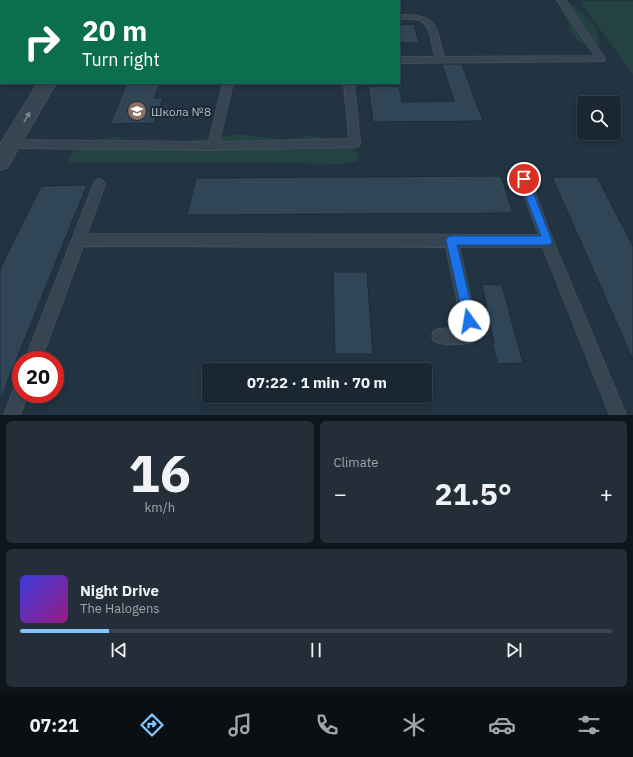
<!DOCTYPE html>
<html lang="en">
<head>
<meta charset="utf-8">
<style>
	:root { --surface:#1a2631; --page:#232e39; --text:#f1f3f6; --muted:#9fa5ab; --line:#38434d; --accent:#84c4ff }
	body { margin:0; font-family:"IBM Plex Sans",sans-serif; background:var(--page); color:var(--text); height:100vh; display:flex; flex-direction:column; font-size:15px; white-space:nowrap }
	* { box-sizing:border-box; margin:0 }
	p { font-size:13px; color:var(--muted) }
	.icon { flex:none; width:22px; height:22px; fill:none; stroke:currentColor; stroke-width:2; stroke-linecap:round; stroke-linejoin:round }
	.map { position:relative; height:415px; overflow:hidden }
	.panel { display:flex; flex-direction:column; gap:6px; padding:6px; background:#0e151b; flex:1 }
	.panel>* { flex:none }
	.banner { position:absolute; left:0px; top:0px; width:400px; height:84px; box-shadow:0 2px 6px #0003,0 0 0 1px var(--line); background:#0b6e4f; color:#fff; overflow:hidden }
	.controls { position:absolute; left:577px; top:96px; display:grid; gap:8px }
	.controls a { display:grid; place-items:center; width:44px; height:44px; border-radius:4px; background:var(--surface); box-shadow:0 2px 6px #0003,0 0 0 1px var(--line); font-size:20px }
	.speed { position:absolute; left:12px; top:351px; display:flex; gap:8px; font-size:20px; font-weight:700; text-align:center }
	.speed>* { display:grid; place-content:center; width:52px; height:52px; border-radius:50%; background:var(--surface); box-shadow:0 2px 6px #0003,0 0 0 1px var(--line); line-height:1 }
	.speed .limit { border:6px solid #d22; background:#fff; color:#111 }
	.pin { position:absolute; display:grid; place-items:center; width:34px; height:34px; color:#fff; margin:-17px; border:2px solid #fff; border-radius:50%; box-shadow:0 1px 4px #0007 }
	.me { position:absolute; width:44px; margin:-22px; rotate:347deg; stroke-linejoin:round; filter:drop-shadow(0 0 3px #0008) }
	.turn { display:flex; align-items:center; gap:14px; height:84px; padding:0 16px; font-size:18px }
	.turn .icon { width:52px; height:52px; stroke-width:2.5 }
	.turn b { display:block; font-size:28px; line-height:34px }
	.big { font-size:30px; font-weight:700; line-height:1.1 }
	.panel .tile { flex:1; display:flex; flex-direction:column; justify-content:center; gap:6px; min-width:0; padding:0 14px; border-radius:6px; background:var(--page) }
	.panel .dial { align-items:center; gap:0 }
	.dial b { font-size:52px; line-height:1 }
	.song { display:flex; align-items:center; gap:12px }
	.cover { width:48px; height:48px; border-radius:6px; background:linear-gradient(135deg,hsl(240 70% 55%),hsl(310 70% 35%)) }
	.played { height:4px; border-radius:2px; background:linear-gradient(90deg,var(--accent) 15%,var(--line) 15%) }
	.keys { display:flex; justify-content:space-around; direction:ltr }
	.heat { display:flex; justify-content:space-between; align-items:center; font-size:22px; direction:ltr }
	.panel .tiles { flex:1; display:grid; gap:6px; grid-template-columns:1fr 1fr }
	.tile:last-child { grid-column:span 2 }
	.trip { position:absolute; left:202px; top:363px; width:230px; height:40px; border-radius:4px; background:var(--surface); box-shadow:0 2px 6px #0003,0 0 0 1px var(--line); font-weight:700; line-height:40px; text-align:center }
	.tabs { display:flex; height:64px; justify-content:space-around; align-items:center; background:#0a0f14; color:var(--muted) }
	.tabs .icon { width:28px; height:28px }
	.tabs .active { color:var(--accent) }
	.tabs b { font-size:18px; color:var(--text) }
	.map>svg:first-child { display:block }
</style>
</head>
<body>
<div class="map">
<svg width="633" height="415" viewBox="0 0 633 415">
	<rect width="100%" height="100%" fill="#223341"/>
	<!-- green -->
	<path fill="#244242" d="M557,0H566C580,11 601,24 599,44C583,48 579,42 569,31L570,24L564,15Z
		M580,1H633V75Z
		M238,134L288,140L312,135L320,138L325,148H353L358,153V161L343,164L226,162H67L74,149L98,139L118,137L146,147Z"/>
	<!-- building -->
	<path fill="#304556" stroke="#1d2c38" d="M414,24L419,43H399V25Z
		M442,64H462L483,121L373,122L368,86H399L402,102L454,101Z
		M127,83H160L154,98H163L154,123L110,124Z
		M501,176L513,213L187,215L196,178Z
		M552,177H597L633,246V360Z
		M87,185L1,398H0V269L41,186Z
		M333,272H367L373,354H335Z
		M482,284L502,285L523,363L498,364L492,344H494Z"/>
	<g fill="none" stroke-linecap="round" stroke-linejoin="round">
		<defs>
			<path id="service" d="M557,0H565L605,59L604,61L399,63V57H435C432,47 431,23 419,20C413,18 405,19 399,19V15C437,14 435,24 444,57L595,56Z
				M0,8H1V12H0Z
				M0,26H1V30H0Z
				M223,83H233L219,142L349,139L344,83H354L360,143L359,146L355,147L213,150L11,148L7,147L6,144L7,141L11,140L209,142Z
				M524,174L528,176L530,179L553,241L626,415H610L543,247H459L479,335L477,340C466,345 445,346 434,341L432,336L434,331L439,329L463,328L446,247L83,246L41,360H25L95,181L99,179L103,181L105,184L87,234L539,235L518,179L520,176Z
				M21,384V394H28L20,415H4L15,386Z"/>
			<path id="minor" d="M38,83H56L7,168L0,170V145Z"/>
		</defs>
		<!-- service casing -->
		<use href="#service" stroke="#404e5a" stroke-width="2"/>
		<!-- minor casing -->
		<use href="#minor" stroke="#404e5a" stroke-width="2"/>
		<!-- service -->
		<use href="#service" fill="#364551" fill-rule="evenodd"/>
		<!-- minor -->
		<use href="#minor" fill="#364551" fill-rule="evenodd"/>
	</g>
	<!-- one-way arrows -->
	<defs><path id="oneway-solid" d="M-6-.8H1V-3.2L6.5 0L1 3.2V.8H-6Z"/></defs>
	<use fill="#7b8894" href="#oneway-solid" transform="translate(27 117) rotate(-59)"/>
	<!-- route -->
	<path fill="#1a73e8" stroke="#114b97" d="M524,176L528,179L552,241L551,244L547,245H457L475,321L473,325L469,327L465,325L464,321L446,240L448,237L451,236H541L519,179Z"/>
	<!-- icons -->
	<defs>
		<symbol id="school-disc" viewBox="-11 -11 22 22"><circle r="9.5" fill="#8d6e63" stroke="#1b2a36"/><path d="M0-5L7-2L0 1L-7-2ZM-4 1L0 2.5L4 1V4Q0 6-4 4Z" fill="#fff"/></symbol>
	</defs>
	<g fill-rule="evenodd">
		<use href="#school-disc" x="126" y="100" width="22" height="22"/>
	</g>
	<g text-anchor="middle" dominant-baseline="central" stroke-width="4" stroke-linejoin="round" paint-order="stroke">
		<!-- poi labels -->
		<g font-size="12" fill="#b3bfcb" stroke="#1b2a36" text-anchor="start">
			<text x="151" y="111">Школа №8</text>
		</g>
	</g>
</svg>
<div class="controls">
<a><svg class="icon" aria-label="search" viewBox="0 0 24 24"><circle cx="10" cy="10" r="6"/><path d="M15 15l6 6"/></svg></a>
</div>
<div class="speed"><div class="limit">20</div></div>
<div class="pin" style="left:524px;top:179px;background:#d93025"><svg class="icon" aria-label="arrive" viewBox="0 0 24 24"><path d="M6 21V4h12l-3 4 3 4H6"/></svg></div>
<svg class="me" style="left:469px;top:321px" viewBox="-20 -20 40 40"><circle r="19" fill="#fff"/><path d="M0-13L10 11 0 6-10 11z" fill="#1a73e8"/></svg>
<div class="trip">07:22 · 1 min · 70 m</div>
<div class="banner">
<div class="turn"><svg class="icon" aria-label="right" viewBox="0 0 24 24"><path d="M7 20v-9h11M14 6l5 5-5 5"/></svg><div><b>20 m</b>Turn right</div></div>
</div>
</div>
<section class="panel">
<div class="tiles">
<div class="tile dial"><b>16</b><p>km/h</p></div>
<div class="tile"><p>Climate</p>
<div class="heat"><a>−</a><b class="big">21.5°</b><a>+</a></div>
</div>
<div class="tile">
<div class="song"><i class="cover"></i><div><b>Night Drive</b><p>The Halogens</p></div></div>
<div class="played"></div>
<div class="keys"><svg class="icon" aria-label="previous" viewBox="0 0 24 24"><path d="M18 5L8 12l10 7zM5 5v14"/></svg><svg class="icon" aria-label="pause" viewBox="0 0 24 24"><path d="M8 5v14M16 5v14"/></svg><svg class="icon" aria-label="next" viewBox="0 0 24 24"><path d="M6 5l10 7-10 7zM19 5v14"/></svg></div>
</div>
</div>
</section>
<nav class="tabs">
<b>07:21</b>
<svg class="icon active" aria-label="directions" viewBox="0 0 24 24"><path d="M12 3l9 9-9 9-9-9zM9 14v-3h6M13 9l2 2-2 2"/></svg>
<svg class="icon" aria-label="music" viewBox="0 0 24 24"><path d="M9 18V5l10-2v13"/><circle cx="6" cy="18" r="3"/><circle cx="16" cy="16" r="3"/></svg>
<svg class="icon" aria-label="phone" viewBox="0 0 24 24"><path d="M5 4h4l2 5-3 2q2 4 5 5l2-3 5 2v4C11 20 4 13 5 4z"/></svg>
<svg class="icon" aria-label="climate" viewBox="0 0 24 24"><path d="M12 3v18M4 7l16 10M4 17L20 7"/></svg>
<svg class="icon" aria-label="car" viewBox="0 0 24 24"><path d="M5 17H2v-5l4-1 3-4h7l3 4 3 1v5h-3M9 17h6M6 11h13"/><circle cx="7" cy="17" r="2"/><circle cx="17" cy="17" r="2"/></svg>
<svg class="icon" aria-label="filters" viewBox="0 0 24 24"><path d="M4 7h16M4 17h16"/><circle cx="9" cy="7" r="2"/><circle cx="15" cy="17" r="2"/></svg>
</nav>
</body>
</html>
